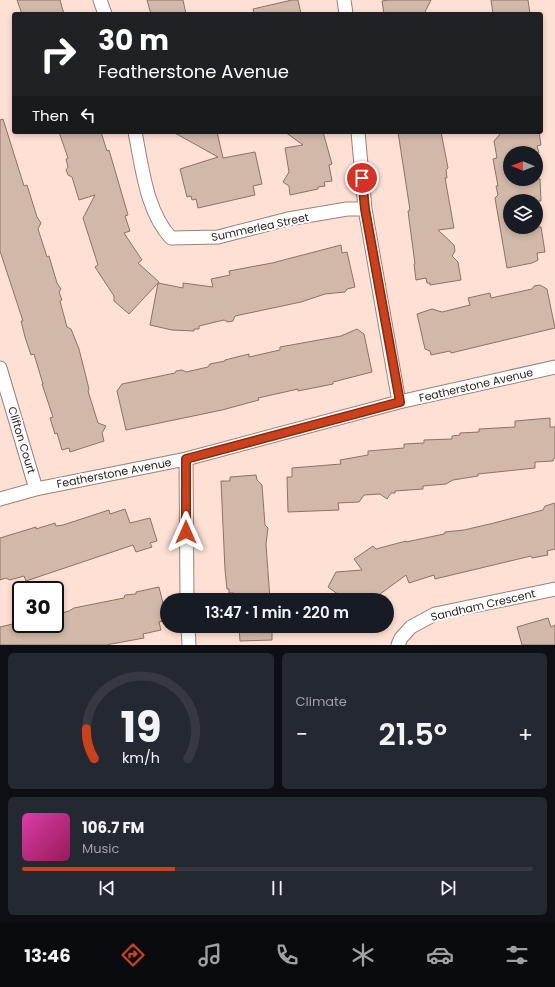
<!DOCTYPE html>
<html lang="en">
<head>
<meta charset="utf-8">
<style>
	:root { --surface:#171b24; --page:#242831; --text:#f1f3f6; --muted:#9ea1a6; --line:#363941; --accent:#ca411b }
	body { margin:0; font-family:Poppins,sans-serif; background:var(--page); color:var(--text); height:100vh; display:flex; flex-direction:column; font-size:15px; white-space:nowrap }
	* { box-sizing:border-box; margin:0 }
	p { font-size:13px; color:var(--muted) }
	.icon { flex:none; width:22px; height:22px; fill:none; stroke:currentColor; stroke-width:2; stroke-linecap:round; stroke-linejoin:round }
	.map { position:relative; height:645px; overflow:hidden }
	.panel { display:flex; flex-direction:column; gap:8px; padding:8px; background:#0d0f14; flex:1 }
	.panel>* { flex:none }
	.banner { position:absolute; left:12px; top:12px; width:531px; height:122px; border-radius:4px; box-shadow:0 2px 6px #0003; background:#202124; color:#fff; overflow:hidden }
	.needle { width:26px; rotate:271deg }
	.controls { position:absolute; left:503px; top:146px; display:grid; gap:8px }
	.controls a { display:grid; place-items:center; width:40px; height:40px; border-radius:50%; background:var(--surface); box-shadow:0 2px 6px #0003; font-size:20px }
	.speed { position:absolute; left:12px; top:581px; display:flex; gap:8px; font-size:20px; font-weight:700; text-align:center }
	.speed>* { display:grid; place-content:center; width:52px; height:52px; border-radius:50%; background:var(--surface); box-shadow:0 2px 6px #0003; line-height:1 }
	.speed .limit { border:2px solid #111; border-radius:6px; background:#fff; color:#111 }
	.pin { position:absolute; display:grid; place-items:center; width:34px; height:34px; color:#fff; margin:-17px; border:2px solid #fff; border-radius:50%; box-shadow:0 1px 4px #0007 }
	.me { position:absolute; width:44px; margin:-22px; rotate:0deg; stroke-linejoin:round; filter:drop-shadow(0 0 3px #0008) }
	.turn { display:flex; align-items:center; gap:14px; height:84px; padding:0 20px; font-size:18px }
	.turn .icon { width:52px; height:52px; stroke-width:2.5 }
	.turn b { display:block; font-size:28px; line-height:34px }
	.then { display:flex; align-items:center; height:38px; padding:0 20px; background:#0003; gap:8px; font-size:15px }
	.big { font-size:30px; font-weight:600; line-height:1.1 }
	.panel .tile { flex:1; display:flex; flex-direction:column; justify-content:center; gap:6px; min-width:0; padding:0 14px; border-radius:6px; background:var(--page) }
	.panel .dial { align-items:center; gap:0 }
	.dial svg { height:104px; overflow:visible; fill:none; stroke:var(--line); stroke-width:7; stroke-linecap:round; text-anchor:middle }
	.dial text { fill:var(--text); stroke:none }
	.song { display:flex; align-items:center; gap:12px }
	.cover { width:48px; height:48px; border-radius:6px; background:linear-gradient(135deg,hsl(320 70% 55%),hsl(330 70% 35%)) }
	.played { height:4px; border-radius:2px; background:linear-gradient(90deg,var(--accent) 30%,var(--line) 30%) }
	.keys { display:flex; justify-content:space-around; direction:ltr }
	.heat { display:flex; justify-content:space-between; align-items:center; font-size:22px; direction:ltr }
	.panel .tiles { flex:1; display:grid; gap:8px; grid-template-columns:1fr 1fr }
	.tile:last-child { grid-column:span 2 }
	.trip { position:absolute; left:160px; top:593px; width:234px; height:40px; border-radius:20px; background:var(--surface); box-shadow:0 2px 6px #0003; font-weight:600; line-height:40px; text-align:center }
	.tab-bar { display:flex; height:64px; justify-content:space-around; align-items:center; background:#090b0e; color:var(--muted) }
	.tab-bar .icon { width:28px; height:28px }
	.tab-bar .on { color:var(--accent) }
	.tab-bar b { font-size:18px; color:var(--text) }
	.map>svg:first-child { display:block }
</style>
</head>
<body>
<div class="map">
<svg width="555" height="645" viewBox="0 0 555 645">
	<rect width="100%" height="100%" fill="#ffe0d4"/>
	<!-- building -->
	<path fill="#d2b8a8" stroke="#8b7364" d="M17,0H60L64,14H22Z
		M147,0H183L186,14H151Z
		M292,0H298L301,14H254L253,9Z
		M389,0H431L424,14H384L382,1Z
		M491,0H528L530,14H493Z
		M3,119L24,186L27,185L37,217L41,223L38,229L47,257L49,256L57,283L61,289L59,292L62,300L60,301L67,327L71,329L79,349L89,389L88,391L98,423L106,426L102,433L104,441L70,452L69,448L62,450L57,433L55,434L50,418L53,417L42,384H43L34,354L31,355L25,337L21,321H23L0,251V120Z
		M59,132H101L107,151L109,150L128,215L125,216L130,231L124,233L142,260L138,263L159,282L129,314L114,301V296L95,267L98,265L83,218L95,195L79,200L72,177L68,175L66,170L68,167L66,159L68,158Z
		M173,132H217L223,158L255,152L262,184L253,186L255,195L198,208L196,199L192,200L191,196L187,197L180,169L218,157Z
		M285,132H323L332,164L329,165L332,181L324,182L325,186L318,187V189L290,195L289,186L283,182L289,172L285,148L303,145Z
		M398,132H441L448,168L446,170L447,178H445L454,228L438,230L454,245L455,251L452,256L458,262L461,280L430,285V283H427L426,278L416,280L414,264H415L408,211L410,210Z
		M502,132H539L541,145L537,146L539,153H510V179H540L541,201H510V227H541L545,252L537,253L538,260L532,263L507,268L495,198L498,195L496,186H498L493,159L497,158L494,141Z
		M341,245L342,253L347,252L355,287L347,289L345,292L325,294L301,302L235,316L233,321L228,322L224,320L199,326V329H194V331L172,330L150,325L158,283L183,288V283L213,287L211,279L230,275L229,271L272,263Z
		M540,285L547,289L555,328L451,353L450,351L431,355L430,351L425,349L417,314L432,309L442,312L470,305L468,298L490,293L491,298L532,289L534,286Z
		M357,329L364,334L372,372L333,382V384L298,391V389L258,398L259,400L222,410L126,430L117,391L122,384L175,373L176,371L182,370L186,372L208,367L210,364L225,361V360L249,354V357L280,350V347L341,336Z
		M550,418V427H555V458L553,459V461L535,462V468L478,474V476L453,480L446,484L423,486V489L395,491V493H391L387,499L380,494L364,495L359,502L338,503L339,510L288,512L287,477H292V468L341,464L340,460L368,455V451L404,448V444L424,443V440L452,439V436L460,435V433L479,432V429L515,427V421Z
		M256,475L257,480L262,485L265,525L268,528L266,544L270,600H235L234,593H229V589H227L225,570L221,481H230V477Z
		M555,503V549L547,551L548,555L532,558L531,556L435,579L434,575L409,583L406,575L372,600H346L328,587L336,572L362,570L354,559L373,546L376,549L406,541V542L444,534L445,532L464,530L494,523L543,510L545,506Z
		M125,509L130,523L150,518L157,541L150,543L152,547L136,552L133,545L26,581L24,576L10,580L6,578L0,580V538L36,527V529L55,523L56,526L63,525L109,510L110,514Z
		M159,587L167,620L159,622L161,630L143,634L144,638L106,645H0V627L21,622V624H55V615L69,611L74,608L124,598L125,595L136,594V592Z
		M548,618L551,627L555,625V645H522L517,627Z
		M239,626H272V640L240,641Z"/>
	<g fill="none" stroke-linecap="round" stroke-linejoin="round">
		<defs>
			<path id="minor" d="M100,0L105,14
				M344,0L346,14
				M135,132C142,166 146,211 171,238L218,237L288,219L347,209H365
				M358,132L365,209L399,402
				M0,368L36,489
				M186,459L187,600
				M0,499L36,489L186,459L399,402L555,367
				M188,626L189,645
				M398,645L401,638L411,627L435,614L555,589"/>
		</defs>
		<!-- minor casing -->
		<use href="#minor" stroke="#9c8176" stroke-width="15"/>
		<!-- minor -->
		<use href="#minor" stroke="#fff" stroke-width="13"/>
	</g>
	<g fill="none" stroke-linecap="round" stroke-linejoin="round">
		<defs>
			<path id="route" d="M186,532V459L400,402L365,209L362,178"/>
		</defs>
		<!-- route casing -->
		<use href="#route" stroke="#832a12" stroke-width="10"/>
		<!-- route -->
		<use href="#route" stroke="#ca411b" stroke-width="7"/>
	</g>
	<g text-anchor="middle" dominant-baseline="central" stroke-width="4" stroke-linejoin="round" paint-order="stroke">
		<!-- street labels -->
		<g font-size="11" fill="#2e231f" stroke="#fff">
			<text transform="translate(260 227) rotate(-12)">Summerlea Street</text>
			<text transform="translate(476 385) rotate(-13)">Featherstone Avenue</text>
			<text transform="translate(22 440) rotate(73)">Clifton Court</text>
			<text transform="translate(114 473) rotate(-11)">Featherstone Avenue</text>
			<text transform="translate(483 605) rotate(-13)">Sandham Crescent</text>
		</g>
	</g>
</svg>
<div class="controls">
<a><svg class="needle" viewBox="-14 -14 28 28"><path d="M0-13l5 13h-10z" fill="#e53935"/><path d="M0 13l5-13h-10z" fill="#9ea1a6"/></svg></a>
<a><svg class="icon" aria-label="layers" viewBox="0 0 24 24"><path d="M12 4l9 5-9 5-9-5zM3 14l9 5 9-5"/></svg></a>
</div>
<div class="speed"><div class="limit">30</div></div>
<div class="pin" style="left:362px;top:178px;background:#d93025"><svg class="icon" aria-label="arrive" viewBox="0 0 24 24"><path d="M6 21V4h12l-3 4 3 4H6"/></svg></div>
<svg class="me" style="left:186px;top:532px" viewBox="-20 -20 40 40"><path d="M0-17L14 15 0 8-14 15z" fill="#ca411b" stroke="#fff" stroke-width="4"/></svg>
<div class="trip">13:47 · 1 min · 220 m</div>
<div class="banner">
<div class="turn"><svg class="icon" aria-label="right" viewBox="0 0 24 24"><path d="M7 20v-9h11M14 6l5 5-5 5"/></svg><div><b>30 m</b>Featherstone Avenue</div></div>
<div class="then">Then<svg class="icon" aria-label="left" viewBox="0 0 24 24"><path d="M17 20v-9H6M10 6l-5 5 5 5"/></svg></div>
</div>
</div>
<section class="panel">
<div class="tiles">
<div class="tile dial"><svg viewBox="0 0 100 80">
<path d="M14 69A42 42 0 1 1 86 69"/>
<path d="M14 69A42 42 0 0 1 8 46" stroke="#ca411b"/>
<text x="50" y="56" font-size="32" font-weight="700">19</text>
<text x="50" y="72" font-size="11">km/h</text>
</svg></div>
<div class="tile"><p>Climate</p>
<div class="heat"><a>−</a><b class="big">21.5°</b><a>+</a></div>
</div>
<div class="tile">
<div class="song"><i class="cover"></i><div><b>106.7 FM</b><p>Music</p></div></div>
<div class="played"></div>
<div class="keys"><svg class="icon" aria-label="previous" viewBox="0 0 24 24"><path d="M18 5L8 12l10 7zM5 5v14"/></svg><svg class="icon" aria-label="pause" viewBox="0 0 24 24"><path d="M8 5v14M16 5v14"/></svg><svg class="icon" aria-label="next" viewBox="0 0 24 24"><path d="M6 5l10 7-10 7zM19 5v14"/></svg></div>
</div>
</div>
</section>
<nav class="tab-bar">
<b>13:46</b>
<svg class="icon on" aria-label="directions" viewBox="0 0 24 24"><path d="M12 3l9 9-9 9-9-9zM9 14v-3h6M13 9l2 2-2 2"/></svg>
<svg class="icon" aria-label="music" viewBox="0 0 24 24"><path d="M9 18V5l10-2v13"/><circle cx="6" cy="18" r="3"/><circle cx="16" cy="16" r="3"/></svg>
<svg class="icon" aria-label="phone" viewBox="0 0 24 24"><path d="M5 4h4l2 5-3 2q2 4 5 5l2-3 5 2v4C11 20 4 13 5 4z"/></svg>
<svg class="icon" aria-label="climate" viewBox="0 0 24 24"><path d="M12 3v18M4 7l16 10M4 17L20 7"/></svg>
<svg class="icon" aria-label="car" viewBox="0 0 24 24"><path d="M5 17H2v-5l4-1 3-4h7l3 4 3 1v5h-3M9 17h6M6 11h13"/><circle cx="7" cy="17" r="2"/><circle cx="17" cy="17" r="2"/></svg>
<svg class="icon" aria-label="filters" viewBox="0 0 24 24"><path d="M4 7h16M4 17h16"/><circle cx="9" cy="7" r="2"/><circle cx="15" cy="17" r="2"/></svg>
</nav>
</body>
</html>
